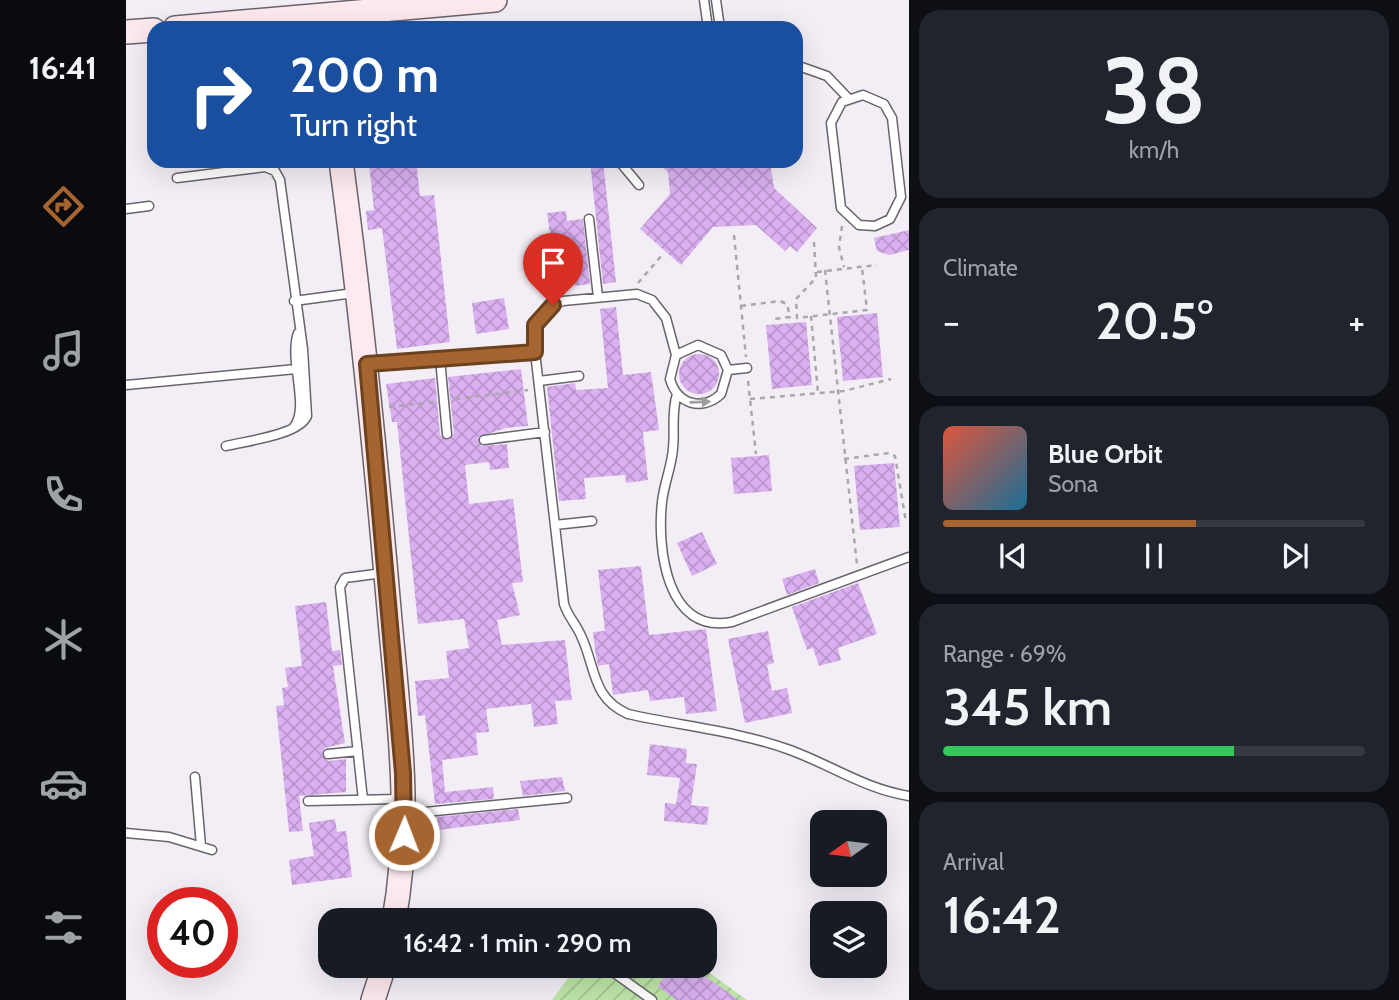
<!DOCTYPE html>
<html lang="en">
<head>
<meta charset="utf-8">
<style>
	:root { --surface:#171b24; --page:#20242c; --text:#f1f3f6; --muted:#9ea1a6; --line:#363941; --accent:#a66530 }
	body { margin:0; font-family:Cabin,sans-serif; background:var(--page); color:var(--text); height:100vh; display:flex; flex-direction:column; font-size:26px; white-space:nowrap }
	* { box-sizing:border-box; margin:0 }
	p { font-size:23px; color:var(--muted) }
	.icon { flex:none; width:38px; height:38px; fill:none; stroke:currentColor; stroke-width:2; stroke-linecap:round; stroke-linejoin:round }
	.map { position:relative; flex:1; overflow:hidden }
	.panel { display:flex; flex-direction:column; gap:10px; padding:10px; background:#0d0f14; width:490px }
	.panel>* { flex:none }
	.top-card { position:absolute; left:21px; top:21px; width:656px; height:147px; border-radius:21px; box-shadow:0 7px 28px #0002; background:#1a4fa0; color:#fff; overflow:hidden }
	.needle { width:46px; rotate:256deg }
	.fabs { position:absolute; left:684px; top:810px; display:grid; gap:14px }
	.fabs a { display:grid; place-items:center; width:77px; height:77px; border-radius:14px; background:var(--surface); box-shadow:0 7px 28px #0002; font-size:35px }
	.speed { position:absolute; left:21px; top:887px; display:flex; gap:14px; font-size:35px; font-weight:700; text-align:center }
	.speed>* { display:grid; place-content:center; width:91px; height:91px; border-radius:50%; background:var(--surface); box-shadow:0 7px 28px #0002; line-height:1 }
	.speed .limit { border:10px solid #d22; background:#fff; color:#111 }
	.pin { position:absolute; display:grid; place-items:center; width:60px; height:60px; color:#fff; margin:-72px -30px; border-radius:50% 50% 50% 0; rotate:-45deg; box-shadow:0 0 7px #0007 }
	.pin .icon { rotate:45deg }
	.me { position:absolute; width:77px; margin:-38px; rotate:1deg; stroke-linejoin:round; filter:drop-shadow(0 0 5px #0008) }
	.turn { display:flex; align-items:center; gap:24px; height:147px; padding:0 28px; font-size:32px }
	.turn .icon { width:91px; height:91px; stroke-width:2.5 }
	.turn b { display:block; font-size:49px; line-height:60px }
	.big { font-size:52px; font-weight:600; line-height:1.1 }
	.panel .widget { flex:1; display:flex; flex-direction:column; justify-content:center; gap:10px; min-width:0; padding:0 24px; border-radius:21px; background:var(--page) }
	.panel .dial { align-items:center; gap:0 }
	.dial b { font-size:91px; line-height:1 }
	.song { display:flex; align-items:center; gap:21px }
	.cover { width:84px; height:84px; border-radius:10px; background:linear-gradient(135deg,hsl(10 70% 55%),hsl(200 70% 35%)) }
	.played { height:7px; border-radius:4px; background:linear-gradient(90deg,var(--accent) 60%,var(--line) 60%) }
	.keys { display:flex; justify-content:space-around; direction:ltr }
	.heat { display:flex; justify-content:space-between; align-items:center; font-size:38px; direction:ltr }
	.charge { height:10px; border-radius:5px; background:linear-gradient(90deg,#34c759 69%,var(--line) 0) }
	.trip { position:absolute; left:192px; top:908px; width:399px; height:70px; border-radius:21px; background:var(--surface); box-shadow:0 7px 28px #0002; font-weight:600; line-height:70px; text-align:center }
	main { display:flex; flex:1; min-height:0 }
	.menu { display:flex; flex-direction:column; width:126px; justify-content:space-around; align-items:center; background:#090b0e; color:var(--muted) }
	.menu .icon { width:49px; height:49px }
	.menu .active { color:var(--accent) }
	.menu b { font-size:32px; color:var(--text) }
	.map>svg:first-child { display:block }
</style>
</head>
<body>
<main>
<nav class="menu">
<b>16:41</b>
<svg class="icon active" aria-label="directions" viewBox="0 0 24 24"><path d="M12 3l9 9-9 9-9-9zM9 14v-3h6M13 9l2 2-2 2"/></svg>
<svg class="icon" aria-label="music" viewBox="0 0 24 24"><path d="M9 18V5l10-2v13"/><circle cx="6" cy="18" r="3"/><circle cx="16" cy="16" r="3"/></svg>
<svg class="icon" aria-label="phone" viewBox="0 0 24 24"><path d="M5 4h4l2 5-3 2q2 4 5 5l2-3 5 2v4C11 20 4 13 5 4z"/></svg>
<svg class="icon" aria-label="climate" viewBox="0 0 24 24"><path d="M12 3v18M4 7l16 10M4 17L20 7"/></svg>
<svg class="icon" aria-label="car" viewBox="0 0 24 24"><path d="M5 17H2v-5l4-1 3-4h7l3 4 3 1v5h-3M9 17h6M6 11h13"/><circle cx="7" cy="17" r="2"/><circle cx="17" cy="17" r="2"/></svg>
<svg class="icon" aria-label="filters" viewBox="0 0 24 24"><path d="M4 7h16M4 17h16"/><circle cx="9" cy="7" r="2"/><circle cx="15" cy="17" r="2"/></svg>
</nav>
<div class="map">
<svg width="783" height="1000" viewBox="0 0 783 1000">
	<defs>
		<pattern id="garden-furrows" width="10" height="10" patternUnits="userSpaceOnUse" patternTransform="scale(1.75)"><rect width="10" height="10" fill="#bde5a8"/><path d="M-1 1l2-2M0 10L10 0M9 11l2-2" fill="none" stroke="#a1c38f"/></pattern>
		<pattern id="building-cross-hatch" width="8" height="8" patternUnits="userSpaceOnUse" patternTransform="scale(1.75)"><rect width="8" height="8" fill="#dab0f0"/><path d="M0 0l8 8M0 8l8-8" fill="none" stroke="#ba96cd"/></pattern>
	</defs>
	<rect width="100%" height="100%" fill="#f3eef6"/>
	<!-- garden -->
	<path fill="url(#garden-furrows)" d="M451,966H574L621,1000H426Z"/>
	<!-- building -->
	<path fill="url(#building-cross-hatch)" d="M290,161L294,196L308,195L324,342L271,349L256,228L242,230L240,211L248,210L243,164Z
		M464,161H477L490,282L477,284Z
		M528,161H644L648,188L691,228L671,252L664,246L659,251L630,225L587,227L555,265L514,229L544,194L542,172Z
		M440,211L441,221L457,219L464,284L449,286V281L429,284L428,277L418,278L413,235L424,234L421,213Z
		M783,230V250L763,255L751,251L748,238Z
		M378,298L383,329L350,334L346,303Z
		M490,307L497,375L525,372L533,430L517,432L522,480L500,483L499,475L458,478L460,499L433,501L421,387L449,383L450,390L482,388L474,309Z
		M751,313L757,377L717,381L711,317Z
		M680,322L686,385L646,389L640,325Z
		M553 374a20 20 0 1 1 40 0a20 20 0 1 1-40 0Z
		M395,369L402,426L380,428L352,437L356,446L381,444L383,468L364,470L363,462L339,465L343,504L387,499L397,582L386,583L394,615L371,620L376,645L439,640L446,700L429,701L432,724L408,727L405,704L360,709L363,732L350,733L352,755L316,760L319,792L367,787L368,799L309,804L299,715L292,716L289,681L323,678L320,651L343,648L338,619L292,624L271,422H266L260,384L309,378L314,435L322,440L328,433L322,377Z
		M643,455L646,491L608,494L605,458Z
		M768,463L774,527L734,530L728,466Z
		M576,532L591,564L566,576L551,543Z
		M515,566L523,635L580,629L591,711L560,714L558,697L524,701L522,690L487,695L483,664L472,666L469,650L467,632L479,631L472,570Z
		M689,569L693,583L661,595L656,579Z
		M732,583L751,634L712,648L715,660L693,666L687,648L681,650L666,607Z
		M200,602L206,651L214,650L216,665L207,666L219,743L199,748L196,755L202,761L220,759V792L173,796L177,831L163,832L150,706L158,705L156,688L162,687L159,668L176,666L169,606Z
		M642,631L648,663L641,665L646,691L661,688L666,713L619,723L602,639Z
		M524,744L561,749L560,763L571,764L565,805L583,807L581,825L538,821L539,803L550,804L554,778L521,775Z
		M436,777L439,791L397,796L394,781Z
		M392,809L394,820L312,830L311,817Z
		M209,819L211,832L220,831L226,877L166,885L163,860L188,856L183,823Z
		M525,966H564L613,1000H550L532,986L539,976Z"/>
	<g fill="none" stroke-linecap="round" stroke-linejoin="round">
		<defs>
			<path id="lane" d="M578,0L582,28
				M590,0L594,28
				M670,65L701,76L722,98
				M737,95L758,104L766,118L775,197L764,219L749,226L733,225L715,208L705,123L716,102Z
				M493,161L513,185
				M51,178L139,167L149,171L154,180L177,349L181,416C173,435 120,441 100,446
				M0,209L23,206
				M463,219L472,297
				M168,301L228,293
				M550,355L572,345L595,355L602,370L595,394C576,412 551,404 544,379L550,355L540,318L526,300L511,294L437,301L427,305L409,325V352L438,604C442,617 451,625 456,638C470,669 466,698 502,714C555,726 612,731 664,750C705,765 739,789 783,796
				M314,359L321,434
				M241,364L409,352
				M602,370L621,368
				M413,381L453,376
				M0,385L170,369
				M551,394C545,413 549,430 547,448C546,466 538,483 536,502C531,548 540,635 606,622L783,557
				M167,428C185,408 162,361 172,333
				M358,440L419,432
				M429,525L466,521
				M202,754L232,751
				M69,777L75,846
				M237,800L214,587L219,578L257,573
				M182,801L273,799
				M279,814L441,798
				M0,833L43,837L86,850
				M487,972L526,1000"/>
			<path id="secondary" d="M49,28L369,0
				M0,32L28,30
				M215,161C235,310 250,459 263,609C272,713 287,817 268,920
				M247,1000L258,966"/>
		</defs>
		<!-- lane casing -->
		<use href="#lane" stroke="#69646b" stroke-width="11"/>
		<!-- secondary casing -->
		<use href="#secondary" stroke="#69646b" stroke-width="26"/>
		<!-- path -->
		<path stroke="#a9a6ac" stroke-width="2.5" stroke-dasharray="5 5" stroke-linecap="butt" d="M716,226L713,247L718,267
			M608,235L620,357
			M688,242L690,278L670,299L671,318L741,310L736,268
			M699,270L731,565
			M691,272L751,265
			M512,283L537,254
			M615,306L654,301L661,304L664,317L647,319
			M685,316L692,393
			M622,381L630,454
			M329,399L402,390
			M624,399L718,391L765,379
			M263,407L308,402
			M718,459L763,453L769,456L780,522"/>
		<!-- lane -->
		<use href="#lane" stroke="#fff" stroke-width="8"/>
		<!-- secondary -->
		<use href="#secondary" stroke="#fee9ee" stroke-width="23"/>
	</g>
	<!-- one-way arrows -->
	<defs><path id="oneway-solid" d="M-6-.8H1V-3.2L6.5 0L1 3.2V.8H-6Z" transform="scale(1.75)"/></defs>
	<use fill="#9f9e9f" href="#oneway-solid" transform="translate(574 402) rotate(-2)"/>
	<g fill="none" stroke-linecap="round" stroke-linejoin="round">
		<defs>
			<path id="route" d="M278,835L277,773L241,364L409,352V325L427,305"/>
		</defs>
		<!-- route casing -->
		<use href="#route" stroke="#6c421f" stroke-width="18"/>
		<!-- route -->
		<use href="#route" stroke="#a66530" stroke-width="12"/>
	</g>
</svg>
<div class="fabs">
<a><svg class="needle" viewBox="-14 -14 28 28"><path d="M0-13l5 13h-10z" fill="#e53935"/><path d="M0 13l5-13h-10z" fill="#9ea1a6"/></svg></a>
<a><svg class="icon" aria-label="layers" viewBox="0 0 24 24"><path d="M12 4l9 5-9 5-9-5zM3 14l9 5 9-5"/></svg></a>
</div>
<div class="speed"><div class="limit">40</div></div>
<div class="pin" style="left:427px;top:305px;background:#d93025"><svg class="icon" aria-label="arrive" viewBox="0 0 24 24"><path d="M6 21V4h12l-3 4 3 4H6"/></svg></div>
<svg class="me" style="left:278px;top:835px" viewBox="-20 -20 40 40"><circle r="17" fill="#a66530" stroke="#fff" stroke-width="3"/><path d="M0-11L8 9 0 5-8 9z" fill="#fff"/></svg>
<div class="trip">16:42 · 1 min · 290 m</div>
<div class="top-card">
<div class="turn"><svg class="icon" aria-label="right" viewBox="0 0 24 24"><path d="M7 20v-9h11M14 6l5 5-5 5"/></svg><div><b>200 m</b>Turn right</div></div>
</div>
</div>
<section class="panel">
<div class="widget dial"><b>38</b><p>km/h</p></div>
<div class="widget"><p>Climate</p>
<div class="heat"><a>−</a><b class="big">20.5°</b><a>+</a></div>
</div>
<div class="widget">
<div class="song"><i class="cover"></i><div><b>Blue Orbit</b><p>Sona</p></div></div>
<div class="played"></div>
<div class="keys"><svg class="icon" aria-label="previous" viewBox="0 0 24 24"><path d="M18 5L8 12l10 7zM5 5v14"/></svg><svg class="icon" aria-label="pause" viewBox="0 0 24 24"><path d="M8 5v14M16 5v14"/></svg><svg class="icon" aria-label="next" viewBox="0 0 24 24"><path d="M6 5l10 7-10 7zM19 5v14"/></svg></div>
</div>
<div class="widget"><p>Range · 69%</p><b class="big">345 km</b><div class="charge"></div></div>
<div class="widget"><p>Arrival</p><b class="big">16:42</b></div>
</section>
</main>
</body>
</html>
